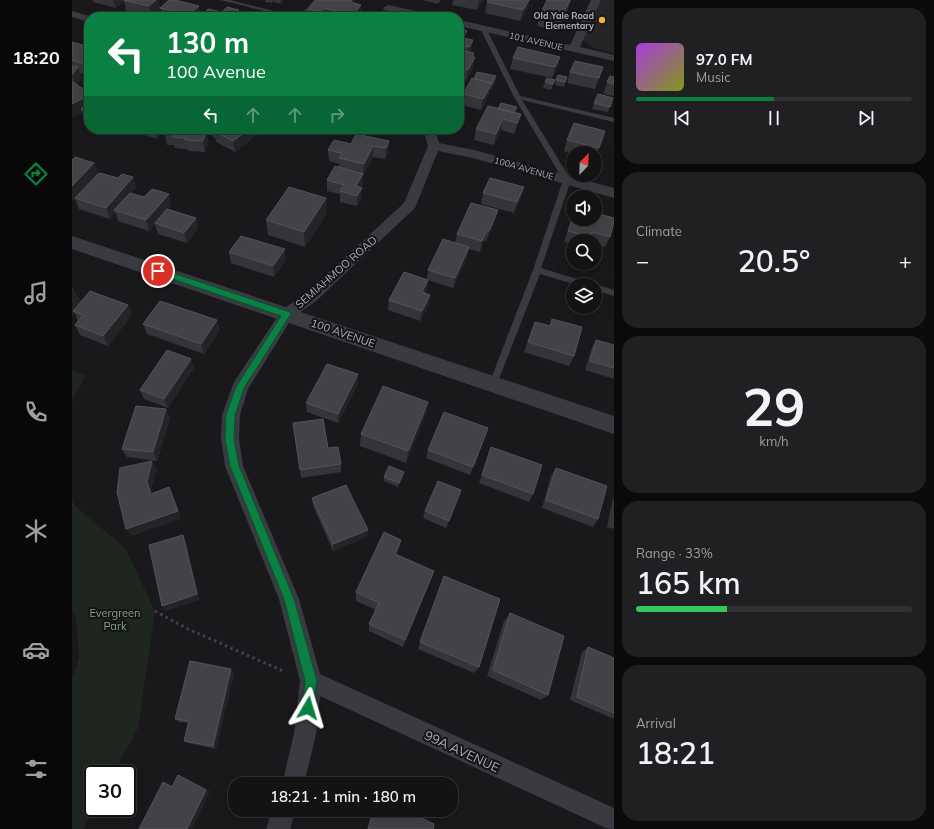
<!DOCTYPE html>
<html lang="en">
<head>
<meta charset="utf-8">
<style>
	:root { --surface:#131314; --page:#202022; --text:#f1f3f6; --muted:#9d9ea0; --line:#323234; --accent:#0b8043 }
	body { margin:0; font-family:Mulish,sans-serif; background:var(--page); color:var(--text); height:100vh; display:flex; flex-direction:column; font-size:15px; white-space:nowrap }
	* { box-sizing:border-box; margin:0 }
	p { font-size:13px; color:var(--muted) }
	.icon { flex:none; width:22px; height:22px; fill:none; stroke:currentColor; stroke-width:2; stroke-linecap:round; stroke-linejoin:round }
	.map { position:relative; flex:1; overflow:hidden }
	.drawer { display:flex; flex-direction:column; gap:8px; padding:8px; background:#0a0a0b; width:320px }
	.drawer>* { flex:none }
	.banner { position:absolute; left:12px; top:12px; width:380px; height:122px; border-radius:16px; box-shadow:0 4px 16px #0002,0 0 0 1px var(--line); background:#0b8043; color:#fff; overflow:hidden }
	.needle { width:26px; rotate:23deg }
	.fabs { position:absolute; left:494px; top:146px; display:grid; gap:8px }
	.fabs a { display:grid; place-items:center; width:36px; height:36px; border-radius:50%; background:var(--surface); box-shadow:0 4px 16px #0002,0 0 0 1px var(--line); font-size:20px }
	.speed { position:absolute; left:12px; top:765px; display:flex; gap:8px; font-size:20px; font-weight:700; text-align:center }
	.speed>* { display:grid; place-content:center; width:52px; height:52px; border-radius:50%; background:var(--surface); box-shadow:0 4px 16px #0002,0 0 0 1px var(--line); line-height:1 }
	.speed .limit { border:2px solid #111; border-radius:6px; background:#fff; color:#111 }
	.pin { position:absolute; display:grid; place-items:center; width:34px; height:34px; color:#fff; margin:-17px; border:2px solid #fff; border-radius:50%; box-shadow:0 1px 4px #0007 }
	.me { position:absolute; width:44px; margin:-22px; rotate:7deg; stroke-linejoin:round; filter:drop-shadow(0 0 3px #0008) }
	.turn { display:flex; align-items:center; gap:14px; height:84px; padding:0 16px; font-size:18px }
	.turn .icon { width:52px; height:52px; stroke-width:2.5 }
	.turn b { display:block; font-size:28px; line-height:34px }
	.lanes { display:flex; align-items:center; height:38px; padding:0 16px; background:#0003; justify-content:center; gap:20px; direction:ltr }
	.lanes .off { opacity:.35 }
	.big { font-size:30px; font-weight:600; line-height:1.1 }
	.drawer .tile { flex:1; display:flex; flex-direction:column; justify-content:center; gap:6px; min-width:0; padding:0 14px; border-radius:16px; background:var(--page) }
	.drawer .dial { align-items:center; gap:0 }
	.dial b { font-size:52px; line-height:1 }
	.song { display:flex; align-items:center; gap:12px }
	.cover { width:48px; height:48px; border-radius:6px; background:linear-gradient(135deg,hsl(280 70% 55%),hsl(70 70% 35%)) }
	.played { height:4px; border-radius:2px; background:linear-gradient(90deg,var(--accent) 50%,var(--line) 50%) }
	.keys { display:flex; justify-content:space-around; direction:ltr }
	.heat { display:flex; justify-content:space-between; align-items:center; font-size:22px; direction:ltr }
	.charge { height:6px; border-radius:3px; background:linear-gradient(90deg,#34c759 33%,var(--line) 0) }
	.trip { position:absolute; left:156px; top:777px; width:230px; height:40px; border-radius:16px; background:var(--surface); box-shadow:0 4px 16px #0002,0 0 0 1px var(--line); font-weight:600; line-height:40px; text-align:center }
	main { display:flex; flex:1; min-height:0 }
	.tab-bar { display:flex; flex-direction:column; width:72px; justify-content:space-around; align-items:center; background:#080808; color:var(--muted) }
	.tab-bar .icon { width:28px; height:28px }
	.tab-bar .current { color:var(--accent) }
	.tab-bar b { font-size:18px; color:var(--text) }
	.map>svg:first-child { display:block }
</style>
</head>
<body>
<main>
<nav class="tab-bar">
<b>18:20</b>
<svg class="icon current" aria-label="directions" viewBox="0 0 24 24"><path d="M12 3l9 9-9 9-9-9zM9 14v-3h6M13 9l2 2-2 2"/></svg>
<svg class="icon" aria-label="music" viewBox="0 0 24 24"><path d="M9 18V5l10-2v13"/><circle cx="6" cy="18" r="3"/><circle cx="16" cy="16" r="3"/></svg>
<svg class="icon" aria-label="phone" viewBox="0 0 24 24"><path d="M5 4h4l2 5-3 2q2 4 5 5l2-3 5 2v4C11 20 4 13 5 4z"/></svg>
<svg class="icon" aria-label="climate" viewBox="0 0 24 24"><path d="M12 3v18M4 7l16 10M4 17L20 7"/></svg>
<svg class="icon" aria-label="car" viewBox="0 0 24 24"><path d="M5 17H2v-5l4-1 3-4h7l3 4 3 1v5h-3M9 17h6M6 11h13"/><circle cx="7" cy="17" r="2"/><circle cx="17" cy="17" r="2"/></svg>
<svg class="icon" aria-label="filters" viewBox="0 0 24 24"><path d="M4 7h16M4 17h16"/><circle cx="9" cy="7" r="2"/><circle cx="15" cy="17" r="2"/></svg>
</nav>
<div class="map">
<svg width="542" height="829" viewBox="0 0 542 829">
	<rect width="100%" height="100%" fill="#19191b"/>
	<!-- built -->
	<path fill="#252528" d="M527,0H542V53L522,48L509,39Z"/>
	<!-- green -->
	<path fill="#1e261f" d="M0,370L14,375L0,401Z
		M0,500L3,506L53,548L83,611L66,728L41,774H21V808H22L11,829H0V679L7,658L4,617L0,612Z"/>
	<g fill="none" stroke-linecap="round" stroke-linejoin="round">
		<!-- path -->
		<path stroke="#404247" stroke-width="3" stroke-dasharray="2.5 3.5" stroke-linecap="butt" d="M83,611L116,629L211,671"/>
		<!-- service -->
		<path fill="#3a3b40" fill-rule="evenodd" d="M148,0H158L226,17H216Z
			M242,0H248L233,17H227Z
			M411,26L414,28L448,96L542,118V122L450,100L499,180L469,268L518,283L519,285H505L468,274L425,384L424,387H418L417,384L461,270L491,180L442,97L408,28Z
			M523,284L542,290V296L523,290V285H520Z"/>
		<!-- minor -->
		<path fill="#3a3b40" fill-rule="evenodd" d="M519,0H529L508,47L542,55V61L387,26V20L498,45Z
			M316,5L363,15L364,17H344L312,10L311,8Z
			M0,11L21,17H17V22L0,17Z
			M351,129H363L367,143L402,150L542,188V198L401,158L366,151L343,208L244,301L220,318L176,389L168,415L167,439L171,466L227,599L248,674L542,808V829L534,828L248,696L244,734L232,784H210L222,734L228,681L207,599L153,466L149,439L150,415L162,382L210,310L234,293L332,203L356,146Z
			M200,810H224L218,829H194Z"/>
		<!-- tertiary -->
		<path fill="#3a3b40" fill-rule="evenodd" d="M0,236L542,416V434L0,249Z"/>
	</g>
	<!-- wall -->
	<path fill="#353539" d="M21,0H86L88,9L80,17L54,11L52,1L44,8L21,2Z
		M193,0H212L209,4L202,2V0L200,3L193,2Z
		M283,0L282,3L289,5V16L288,17H237V9Z
		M350,0H369L366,4Z
		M381,0H411L405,10L380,5Z
		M475,0H499L496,9L486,30L465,26L468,15Z
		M415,2L456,8L448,21L413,13Z
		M88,8L129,16L167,10L168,17H91Z
		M387,29L393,38L401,40L399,51L398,52L402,57L401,68L394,81L387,79Z
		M0,42L17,47L15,75L8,73L10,78L5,85L17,93V121L13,120L10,112L0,117Z
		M488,57L485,68L480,78L438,69L441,58Z
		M531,67L523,89L495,83L498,72Z
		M538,76L542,77V96L531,94Z
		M495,77L492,87L483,85L484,80Z
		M483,80L479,90L471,88L473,82Z
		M423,82L419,90L418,89L417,94L409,110L390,105L391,94Z
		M526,94L541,98L536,112L520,109Z
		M444,113L449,114L446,125L442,134L429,130L422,145L402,140L404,129Z
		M25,129H36L33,131Z
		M52,129H93L85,139Z
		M94,129L137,141L133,152L116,151L115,149L103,148L102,145H95L93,134Z
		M139,129H186V134L163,152L144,142L143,138L140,136Z
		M533,131L523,158V153H501V154L492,151L495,140Z
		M317,141V152L313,159L301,157L291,175V184L289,188V199L285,206L268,202V194L255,191V180L267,167V164L257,161L256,150L279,144Z
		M26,173L46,178L61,177L64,188L59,194L72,197L97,194L99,204L96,209L124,218L126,228L115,243L86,234L83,224L77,231L46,221L43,212L38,219L7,209L3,199L0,202Z
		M411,193L449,198L442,213L409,204Z
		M254,198L255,213L233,247L196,235L194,220Z
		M501,215V219L538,237L533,247L523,244V241H501V244L492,242Z
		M423,221L414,241H412L408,252L397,249L395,258L381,288L356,280L355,290L353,293L357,305L348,321L316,310L317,300L355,280L356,270L383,243L385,234Z
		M157,252L214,260L202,277L159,263Z
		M0,288L9,302L56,305L60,315L36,346L8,335L3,325L6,321L2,312L0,315Z
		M480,319L502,356L497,366L452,352L463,322L477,326Z
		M71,324L148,330L132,354L75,334Z
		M524,340L542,345V379L513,370L519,350Z
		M122,368L96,408L72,399L68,390Z
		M286,374V383L266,423L235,412L234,403Z
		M356,402L354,414L334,463L288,446L289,434Z
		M94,409L98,418L85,461L55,457L50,449Z
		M416,428L398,475L354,458L356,450Z
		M222,432L269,464V472L229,478Z
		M416,456L461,494L457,502L407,483Z
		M484,468L526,519L521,527L470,508L479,476Z
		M331,476L326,487L312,481V477Z
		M389,490L374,528L351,518L353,511Z
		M542,497V529L535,527L541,498Z
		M240,498L295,537L261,551L241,506Z
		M329,540L327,550L325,555L358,580L331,647L297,631V624L304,610L284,601V592Z
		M372,576L407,667L402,673L346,649Z
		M438,613L476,695L469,700L415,676L432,621Z
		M516,647L542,658V719L498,700L510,652Z
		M162,673L144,749L116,743L112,741L116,723L107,722L103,719Z
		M301,810H333L361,829H295Z"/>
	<!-- shaded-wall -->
	<path fill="#242427" d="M41,0H51L52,1L44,8Z
		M84,0H86L88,9L80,17L77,6Z
		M208,0H212L209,4Z
		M280,0H283L282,7L278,2Z
		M407,0H411L405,10Z
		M457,0H458L456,8L448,21L451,10Z
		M498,0L496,9L486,30L489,19Z
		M289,5V16L288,17H279Z
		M127,6L129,16V17H119L118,14Z
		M252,8V17H249V12Z
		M167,10L168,17H160Z
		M395,31L393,42L390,38Z
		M401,40L399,51L395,58L397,47Z
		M402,53L401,60L403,57L401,68L394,81L396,70L400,57Z
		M488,57L485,68L480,78L483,67Z
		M17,58V73L15,75L11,64Z
		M6,67L10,78L4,86L0,75Z
		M424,76L423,82L419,90L420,84Z
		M420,83L417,94L409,110L411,99Z
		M17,95V108L9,109L10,112L0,117V104Z
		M449,114L446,125L442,134L445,123Z
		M431,119L429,130L422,145L424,134Z
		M82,129H93L85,139Z
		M132,129H134L137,141L133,152L131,141Z
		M177,129H186V134L163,152L161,141Z
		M317,141V152L313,159L314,148Z
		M301,146V157L291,175L292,164Z
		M22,163L26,173L0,202V186Z
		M291,174V184L284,195V186Z
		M61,177L64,188L45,211L42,210L43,212L38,219L34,208Z
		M452,187L449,198L442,213L445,202Z
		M290,188L289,199L285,206V196Z
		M97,194L99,204L77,231L74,220Z
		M254,198L255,213L233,247L232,232Z
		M426,210L423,221L414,241L417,231Z
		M124,218L126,228L115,243L112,233Z
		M415,230L412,241L408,252L410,241Z
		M397,247L395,258L381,288L383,278Z
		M213,249L214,260L202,277L201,266Z
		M356,280L355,290L349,302L350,292Z
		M2,289L9,303L1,311L2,312L0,315V291Z
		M358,295L357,305L348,321L350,311Z
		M56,305L60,315L36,346L31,336Z
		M145,320L148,330L132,354L129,344Z
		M119,359L122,368L96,408L92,399Z
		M286,374V383L266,423V414Z
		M356,402L354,414L334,463L336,451Z
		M94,409L98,418L85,461L81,452Z
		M80,461L85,469L79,490L84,502L79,494L75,482Z
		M332,472L331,476L326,487L327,483Z
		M97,487L101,495L109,519L60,536L54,529Z
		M296,530L295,537L261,551V544Z
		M111,535L114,542L128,600L94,611L90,606Z
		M329,540L327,550L321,563L323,554Z
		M362,571L358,580L331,647L333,640Z
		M159,669L162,673L144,749L141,746Z
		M106,775L111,777L138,791L120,829H115Z
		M91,782L96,783L105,788L100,787Z"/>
	<!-- building -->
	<path fill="#424247" stroke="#525459" d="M52,0H84L77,6Z
		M97,0H103L127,6L118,14L88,8Z
		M245,0H280L278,2L289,5L279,17H270L265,16L269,12L252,8L249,12L237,9Z
		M416,0H457L451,10L415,2Z
		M475,0H498L489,19L468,15Z
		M155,7L167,10L160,17H128L136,9L150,12Z
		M176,15L186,17H174Z
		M387,29L395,31L390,38L401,40L397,47L387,45Z
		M0,42L17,47V58L11,64L0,60Z
		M446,47L488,57L483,67L441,58Z
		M388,50L402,53L400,57H403L396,70L387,68V52Z
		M503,61L531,67L527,78L498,72Z
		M0,66L6,67L0,75Z
		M405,72L424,76L420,84H419L420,83L402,79Z
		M486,75L495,77L493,82L484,80Z
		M538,76L542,77V84L535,82Z
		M400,78L420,83L411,99L391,94Z
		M475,78L483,80L481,84L473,82Z
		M1,82L17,93V95L0,104V83Z
		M526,94L541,98L538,107L522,103Z
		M17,101V111L9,109Z
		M429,103L445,107L442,113L426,109Z
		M416,106L449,114L445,123L431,119L424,134L404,129Z
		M502,123L533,131L527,148L495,140Z
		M94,129H132V130H135L131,141L113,140L114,138L100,137L101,134H93Z
		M144,129H177L161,141L142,131Z
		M284,134L317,141L314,148L301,146L292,164L267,158L270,153L256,150L262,140L279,144Z
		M3,157L22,163L0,186V160Z
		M263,166L291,174L284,186L290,188L285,196L268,191L272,185L255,180Z
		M27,173L46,178L50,174L61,177L34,208L3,198Z
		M418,178L452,187L445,202L411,193Z
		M217,187L254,198L232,232L194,220Z
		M80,189L97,194L74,220L42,210L58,193L72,197Z
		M399,203L426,210L417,231L415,230L410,241L385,234Z
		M95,209L124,218L112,233L83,223Z
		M523,213L542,218V222L538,237L520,232L519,237L496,231L501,217V219H523Z
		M169,236L213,249L201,266L157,252Z
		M371,239L397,247L383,278L356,270Z
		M332,272L356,280L350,292L358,295L350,311L317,300Z
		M18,291L56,305L31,336L3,325L11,315L1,311Z
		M88,301L145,320L129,344L71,324Z
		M480,319L510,327L502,356L456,342L463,322L478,326Z
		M524,340L542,345V368L518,361Z
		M95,350L119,359L92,399L68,390Z
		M255,364L286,374L266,414L234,403Z
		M311,386L356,402L336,451L289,434Z
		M64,406L94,409L81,452L50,449Z
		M372,412L416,428L401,467L356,450Z
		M251,419L256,448L266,447L269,464L228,470L221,423Z
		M419,447L470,465L461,494L410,475Z
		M80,461L75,482L79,494L97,487L106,511L54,529L45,492L48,468Z
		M317,466L332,472L327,483L312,477Z
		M484,468L535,486L526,519L474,500Z
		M366,481L389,490L377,521L353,511Z
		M274,485L296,530L261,544L240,498Z
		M312,532L329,540L323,554L362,571L333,640L297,624L307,603L284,592Z
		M111,535L125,594L90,606L77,545Z
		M372,576L428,599L407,667L348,642Z
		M438,613L492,636L476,695L421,670Z
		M516,647L542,658V713L505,697Z
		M118,661L159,669L141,746L112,741L117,721L103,719Z
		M106,775L134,790L115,829H67L91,782L100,787Z
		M302,810H333L362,824L361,829H296Z"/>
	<!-- route -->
	<path fill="#0b8043" stroke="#07532c" d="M86,268L218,312L219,314L172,388L163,415L162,439L167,466L222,599L245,681L240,712L236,713L232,712L230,708L233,681L212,599L158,466L153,439L154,415L164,387L209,316L83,273L82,271Z"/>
	<!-- markers -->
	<circle fill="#f2b03a" stroke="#141416" stroke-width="1.5" cx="530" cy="20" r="4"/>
	<g text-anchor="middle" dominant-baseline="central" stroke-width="4" stroke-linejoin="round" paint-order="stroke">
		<!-- far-poi labels -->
		<g font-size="9" font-weight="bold" fill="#abb0ba" stroke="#141416" text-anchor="end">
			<text x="522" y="15">Old Yale Road<tspan x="522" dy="10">Elementary</tspan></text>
		</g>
		<!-- far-street labels -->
		<g font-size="9" fill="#abb0ba" stroke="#141416">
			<text transform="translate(464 41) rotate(13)">101 AVENUE</text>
			<text transform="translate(452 168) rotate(16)">100A AVENUE</text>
		</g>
		<!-- street labels -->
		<g font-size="11" fill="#abb0ba" stroke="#141416">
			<text transform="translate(264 272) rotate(-41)">SEMIAHMOO ROAD</text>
			<text transform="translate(271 333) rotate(19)">100 AVENUE</text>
		</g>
		<!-- park labels -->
		<g font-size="11" fill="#82a584" stroke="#141416">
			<text x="43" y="613">Evergreen<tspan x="43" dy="13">Park</tspan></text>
		</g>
		<!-- near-street labels -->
		<g font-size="13" fill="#abb0ba" stroke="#141416">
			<text transform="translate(390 751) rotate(25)">99A AVENUE</text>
		</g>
	</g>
</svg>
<div class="fabs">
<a><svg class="needle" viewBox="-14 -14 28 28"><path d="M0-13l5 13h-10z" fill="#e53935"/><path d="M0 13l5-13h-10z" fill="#9d9ea0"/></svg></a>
<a><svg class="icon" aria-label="sound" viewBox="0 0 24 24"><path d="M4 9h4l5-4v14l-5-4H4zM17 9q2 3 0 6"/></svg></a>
<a><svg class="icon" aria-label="search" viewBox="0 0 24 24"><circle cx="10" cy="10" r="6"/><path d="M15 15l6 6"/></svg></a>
<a><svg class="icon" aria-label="layers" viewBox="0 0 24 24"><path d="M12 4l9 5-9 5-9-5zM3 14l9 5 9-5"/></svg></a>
</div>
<div class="speed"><div class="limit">30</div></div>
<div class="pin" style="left:86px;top:271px;background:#d93025"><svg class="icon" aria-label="arrive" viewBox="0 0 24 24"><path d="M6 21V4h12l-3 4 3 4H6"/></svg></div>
<svg class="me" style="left:236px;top:708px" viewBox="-20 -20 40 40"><path d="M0-17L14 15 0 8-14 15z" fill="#0b8043" stroke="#fff" stroke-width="4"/></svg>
<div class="trip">18:21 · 1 min · 180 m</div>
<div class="banner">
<div class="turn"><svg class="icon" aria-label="left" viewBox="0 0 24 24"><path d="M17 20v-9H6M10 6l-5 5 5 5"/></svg><div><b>130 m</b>100 Avenue</div></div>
<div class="lanes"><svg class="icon" aria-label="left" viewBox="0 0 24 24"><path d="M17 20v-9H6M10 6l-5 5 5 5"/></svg><svg class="icon off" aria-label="ahead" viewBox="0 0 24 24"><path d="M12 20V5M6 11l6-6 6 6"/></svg><svg class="icon off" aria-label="ahead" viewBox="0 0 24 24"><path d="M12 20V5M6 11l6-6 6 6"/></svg><svg class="icon off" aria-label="right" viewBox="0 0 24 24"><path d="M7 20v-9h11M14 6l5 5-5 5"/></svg></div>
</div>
</div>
<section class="drawer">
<div class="tile">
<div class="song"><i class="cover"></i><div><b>97.0 FM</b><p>Music</p></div></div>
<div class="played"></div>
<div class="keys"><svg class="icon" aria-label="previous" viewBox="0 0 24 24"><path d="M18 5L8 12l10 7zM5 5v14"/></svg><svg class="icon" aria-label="pause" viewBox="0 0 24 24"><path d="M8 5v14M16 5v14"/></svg><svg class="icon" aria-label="next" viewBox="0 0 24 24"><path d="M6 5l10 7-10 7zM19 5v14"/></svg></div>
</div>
<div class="tile"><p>Climate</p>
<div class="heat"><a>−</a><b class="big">20.5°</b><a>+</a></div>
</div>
<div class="tile dial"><b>29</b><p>km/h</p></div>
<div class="tile"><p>Range · 33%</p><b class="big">165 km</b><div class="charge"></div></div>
<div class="tile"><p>Arrival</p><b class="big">18:21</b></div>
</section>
</main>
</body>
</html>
